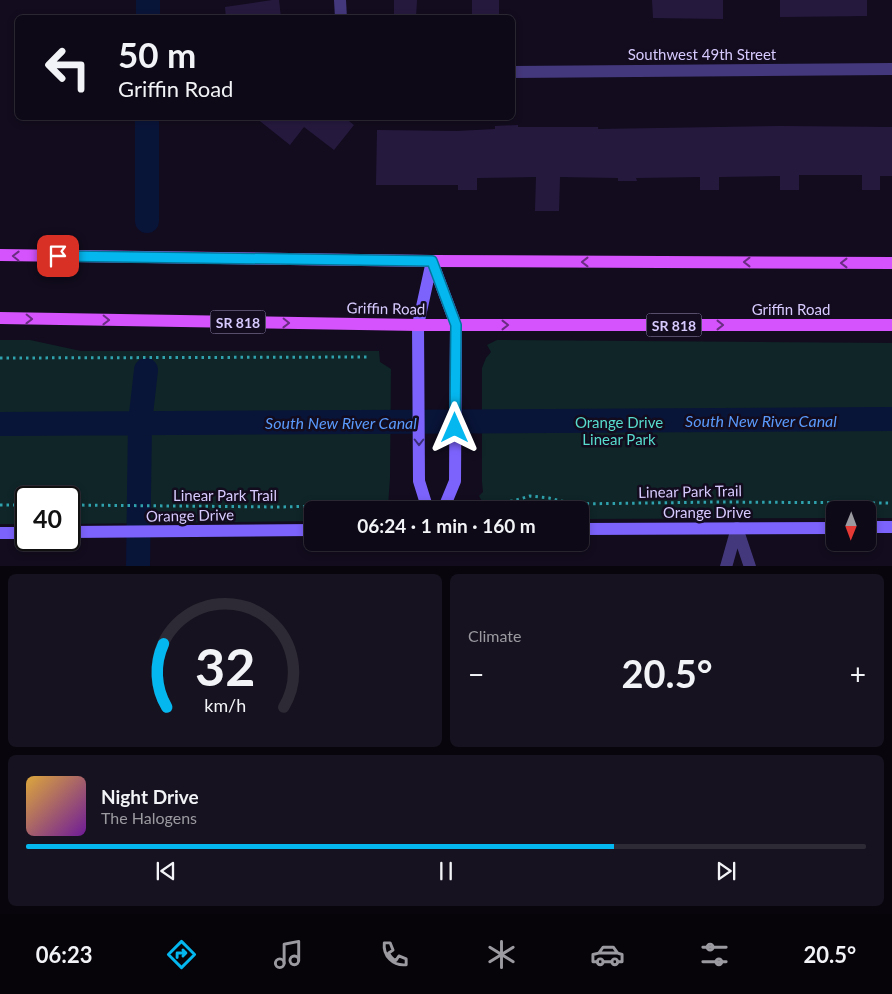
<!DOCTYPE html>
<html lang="en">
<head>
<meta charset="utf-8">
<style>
	:root { --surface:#0e0916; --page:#17121f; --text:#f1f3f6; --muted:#9b9aa1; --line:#2e2a35; --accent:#05b7ef }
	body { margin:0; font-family:Lato,sans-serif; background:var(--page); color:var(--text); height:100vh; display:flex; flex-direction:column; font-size:19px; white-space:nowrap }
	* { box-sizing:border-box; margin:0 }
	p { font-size:16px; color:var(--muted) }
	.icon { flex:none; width:28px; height:28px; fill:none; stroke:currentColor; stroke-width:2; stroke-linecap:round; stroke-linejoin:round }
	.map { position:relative; height:566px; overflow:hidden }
	.side { display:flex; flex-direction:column; gap:8px; padding:8px; background:#08050c; flex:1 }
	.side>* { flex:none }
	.top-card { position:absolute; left:15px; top:15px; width:500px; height:105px; border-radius:8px; box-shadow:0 2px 8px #0003,0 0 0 1px var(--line); background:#0e0916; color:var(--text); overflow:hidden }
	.needle { width:32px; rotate:181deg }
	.controls { position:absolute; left:826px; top:501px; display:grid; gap:10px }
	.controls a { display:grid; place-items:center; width:50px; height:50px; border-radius:8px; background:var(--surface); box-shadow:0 2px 8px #0003,0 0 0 1px var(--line); font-size:25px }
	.speed { position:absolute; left:15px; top:486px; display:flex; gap:10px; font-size:25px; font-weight:700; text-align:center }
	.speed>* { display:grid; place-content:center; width:65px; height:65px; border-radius:50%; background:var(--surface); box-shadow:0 2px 8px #0003,0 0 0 1px var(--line); line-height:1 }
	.speed .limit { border:2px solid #111; border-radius:8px; background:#fff; color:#111 }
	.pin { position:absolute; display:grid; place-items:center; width:42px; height:42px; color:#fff; margin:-21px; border-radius:10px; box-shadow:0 2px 8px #0006 }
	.me { position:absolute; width:55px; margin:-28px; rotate:0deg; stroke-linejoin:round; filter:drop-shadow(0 0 4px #0008) }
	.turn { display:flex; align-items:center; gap:18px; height:105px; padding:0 20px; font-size:22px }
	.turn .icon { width:65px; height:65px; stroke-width:2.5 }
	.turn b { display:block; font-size:35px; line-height:42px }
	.big { font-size:38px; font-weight:700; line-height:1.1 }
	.side .widget { flex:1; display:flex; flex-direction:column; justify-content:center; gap:8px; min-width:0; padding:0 18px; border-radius:8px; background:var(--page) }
	.side .dial { align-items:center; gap:0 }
	.dial svg { height:130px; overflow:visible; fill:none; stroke:var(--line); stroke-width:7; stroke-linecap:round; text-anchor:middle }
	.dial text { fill:var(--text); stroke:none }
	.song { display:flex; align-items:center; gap:15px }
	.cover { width:60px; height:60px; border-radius:8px; background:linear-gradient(135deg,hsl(40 70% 55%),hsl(280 70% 35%)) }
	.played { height:5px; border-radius:2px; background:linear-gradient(90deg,var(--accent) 70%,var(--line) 70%) }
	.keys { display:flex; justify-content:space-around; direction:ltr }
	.heat { display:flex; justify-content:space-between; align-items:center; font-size:28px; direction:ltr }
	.side .tiles { flex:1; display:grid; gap:8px; grid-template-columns:1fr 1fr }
	.widget:last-child { grid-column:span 2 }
	.trip { position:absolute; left:304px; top:501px; width:285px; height:50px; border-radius:8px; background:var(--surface); box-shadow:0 2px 8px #0003,0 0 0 1px var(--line); font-weight:700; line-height:50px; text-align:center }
	.dock { display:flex; height:80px; justify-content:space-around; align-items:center; background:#060409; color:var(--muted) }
	.dock .icon { width:35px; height:35px }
	.dock .on { color:var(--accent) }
	.dock b { font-size:22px; color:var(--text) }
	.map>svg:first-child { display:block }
</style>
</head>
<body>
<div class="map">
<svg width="892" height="567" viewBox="0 0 892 567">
	<rect width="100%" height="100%" fill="#120c1e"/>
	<!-- green -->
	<path fill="#0f2527" d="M0,340H30L81,351H379L380,362L391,369L390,478L388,506L384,510H312V521L69,524V498H26V524H0Z
		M497,340L892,343V518H868V510H835V518L580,519V510H491L483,503L479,496L483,492L482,482V368L486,358L491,352L487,345Z"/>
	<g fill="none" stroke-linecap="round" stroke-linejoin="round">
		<!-- canal -->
		<path stroke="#091439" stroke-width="24" d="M148,18V0
			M147,221V118
			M0,424L892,419
			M138,567L140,423L146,370"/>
	</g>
	<!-- building -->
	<path fill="#26193e" d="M272,0H279L281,18H226L225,7Z
		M394,0H417L416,18H394Z
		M472,0H499V18H472Z
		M652,0H723V19L653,18Z
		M780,0H867V16L780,17Z
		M256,118H345L354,125L334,150L304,127L290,145Z
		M518,125V127H598V129L780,126L892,127V176H880V190H862V175H799V190H780V176L719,177V190H700V177L636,178L637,181H618V178L560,177L559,211H535L536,177L477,178V190H458V185H376L377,130L457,131L495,129V126Z"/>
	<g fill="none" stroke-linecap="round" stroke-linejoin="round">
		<!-- path -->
		<path stroke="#2fa2ad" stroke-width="3" stroke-dasharray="2.5 4" stroke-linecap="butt" d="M0,358L370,357
			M0,505H26
			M69,505L279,507L371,505L380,510
			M494,510L502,502L513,501L530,496L549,498L574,504L719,502L892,503"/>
		<!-- street -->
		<path stroke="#44387c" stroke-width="12" d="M340,0L341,18
			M512,72L892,69
			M737,528L750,567
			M726,567L737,528"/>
		<!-- secondary -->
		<path stroke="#7c63fc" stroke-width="12" d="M432,261L456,325L455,481L443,510
			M428,510L419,481L418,325L432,261
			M868,527H892
			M580,529L835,528
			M69,532L312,530
			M0,533H26"/>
		<!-- primary -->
		<path stroke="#d553fc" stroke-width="12" d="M0,255L432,261L892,263
			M0,318L418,325H892"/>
	</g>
	<!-- one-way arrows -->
	<defs><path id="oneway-chevron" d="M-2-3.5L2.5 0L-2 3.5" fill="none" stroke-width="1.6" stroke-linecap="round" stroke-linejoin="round" transform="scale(1.25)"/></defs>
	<g stroke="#6a2c82">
		<use href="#oneway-chevron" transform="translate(16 256) rotate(-179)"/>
		<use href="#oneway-chevron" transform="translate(585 262) rotate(-180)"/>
		<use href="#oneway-chevron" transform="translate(747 262) rotate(-180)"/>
		<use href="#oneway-chevron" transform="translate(844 263) rotate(-180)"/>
		<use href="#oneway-chevron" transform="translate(29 319) rotate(1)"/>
		<use href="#oneway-chevron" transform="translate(106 320) rotate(1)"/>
		<use href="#oneway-chevron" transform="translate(286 323) rotate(1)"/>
		<use href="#oneway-chevron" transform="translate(505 325)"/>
		<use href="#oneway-chevron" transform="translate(720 325)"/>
	</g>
	<use stroke="#3c2f77" href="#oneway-chevron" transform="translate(419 442) rotate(90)"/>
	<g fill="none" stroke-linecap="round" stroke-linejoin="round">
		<defs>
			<path id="route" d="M58,256L432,261L456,325L455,428"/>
		</defs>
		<!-- route casing -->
		<use href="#route" stroke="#03779b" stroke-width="12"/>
		<!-- route -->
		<use href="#route" stroke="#05b7ef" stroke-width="9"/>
	</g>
	<g text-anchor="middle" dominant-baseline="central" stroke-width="5" stroke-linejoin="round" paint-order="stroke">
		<!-- shield labels -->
		<g fill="#120c1e" stroke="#9c91bb" stroke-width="1">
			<rect x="210.5" y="310.5" width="55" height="23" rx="4"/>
			<rect x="646.5" y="313.5" width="55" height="23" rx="4"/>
		</g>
		<g font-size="14" font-weight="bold" fill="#d7cafe">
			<text x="238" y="322">SR 818</text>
			<text x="674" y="325">SR 818</text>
		</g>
		<!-- street labels -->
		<g font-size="15" fill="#d7cafe" stroke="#120c1e">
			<text x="702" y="54">Southwest 49th Street</text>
			<text transform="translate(386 308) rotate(1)">Griffin Road</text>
			<text x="791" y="309">Griffin Road</text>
			<text transform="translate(690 491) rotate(-1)">Linear Park Trail</text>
			<text x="225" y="495">Linear Park Trail</text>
			<text x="707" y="512">Orange Drive</text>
			<text transform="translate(190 515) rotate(-1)">Orange Drive</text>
		</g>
		<!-- park labels -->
		<g font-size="15" fill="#58dccd" stroke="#120c1e">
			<text x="619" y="422">Orange Drive<tspan x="619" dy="17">Linear Park</tspan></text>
		</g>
		<!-- water labels -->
		<g font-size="16" font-style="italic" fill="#5a9afc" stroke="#120c1e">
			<text x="761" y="420">South New River Canal</text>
			<text x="341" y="422">South New River Canal</text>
		</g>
	</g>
</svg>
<div class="controls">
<a><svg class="needle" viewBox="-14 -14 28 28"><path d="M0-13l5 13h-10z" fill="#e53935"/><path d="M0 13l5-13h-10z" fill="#9b9aa1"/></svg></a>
</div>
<div class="speed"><div class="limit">40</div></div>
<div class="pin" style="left:58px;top:256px;background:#d93025"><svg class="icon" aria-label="arrive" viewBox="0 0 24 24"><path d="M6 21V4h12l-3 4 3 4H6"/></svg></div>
<svg class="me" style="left:455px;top:428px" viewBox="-20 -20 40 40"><path d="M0-17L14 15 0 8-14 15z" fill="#05b7ef" stroke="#fff" stroke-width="4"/></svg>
<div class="trip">06:24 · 1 min · 160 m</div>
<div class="top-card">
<div class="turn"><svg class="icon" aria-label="left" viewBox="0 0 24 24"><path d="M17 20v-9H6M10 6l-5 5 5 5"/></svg><div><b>50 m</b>Griffin Road</div></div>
</div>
</div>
<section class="side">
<div class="tiles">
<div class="widget dial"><svg viewBox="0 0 100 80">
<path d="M14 69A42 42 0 1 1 86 69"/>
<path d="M14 69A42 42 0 0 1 12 30" stroke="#05b7ef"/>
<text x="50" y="56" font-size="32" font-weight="700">32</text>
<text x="50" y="72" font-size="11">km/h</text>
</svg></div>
<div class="widget"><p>Climate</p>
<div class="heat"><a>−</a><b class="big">20.5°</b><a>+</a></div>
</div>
<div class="widget">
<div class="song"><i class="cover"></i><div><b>Night Drive</b><p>The Halogens</p></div></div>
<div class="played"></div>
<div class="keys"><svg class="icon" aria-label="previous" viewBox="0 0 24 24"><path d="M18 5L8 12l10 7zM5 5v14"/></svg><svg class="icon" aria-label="pause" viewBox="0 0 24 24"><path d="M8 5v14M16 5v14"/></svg><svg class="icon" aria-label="next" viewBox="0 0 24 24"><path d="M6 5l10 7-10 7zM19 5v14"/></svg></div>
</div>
</div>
</section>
<nav class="dock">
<b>06:23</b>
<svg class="icon on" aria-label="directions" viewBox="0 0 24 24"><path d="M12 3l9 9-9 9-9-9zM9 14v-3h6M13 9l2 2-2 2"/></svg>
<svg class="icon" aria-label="music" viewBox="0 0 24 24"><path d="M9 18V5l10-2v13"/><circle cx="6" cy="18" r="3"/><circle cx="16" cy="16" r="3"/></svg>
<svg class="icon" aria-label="phone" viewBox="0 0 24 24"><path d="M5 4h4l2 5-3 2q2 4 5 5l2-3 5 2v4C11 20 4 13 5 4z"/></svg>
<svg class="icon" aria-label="climate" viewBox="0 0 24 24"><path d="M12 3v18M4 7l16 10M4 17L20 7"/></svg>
<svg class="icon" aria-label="car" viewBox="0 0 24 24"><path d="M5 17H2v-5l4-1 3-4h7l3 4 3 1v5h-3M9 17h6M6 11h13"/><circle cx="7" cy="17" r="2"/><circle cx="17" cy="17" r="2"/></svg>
<svg class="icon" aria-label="filters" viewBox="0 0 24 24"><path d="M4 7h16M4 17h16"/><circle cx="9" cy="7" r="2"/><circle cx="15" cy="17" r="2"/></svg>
<b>20.5°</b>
</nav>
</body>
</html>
